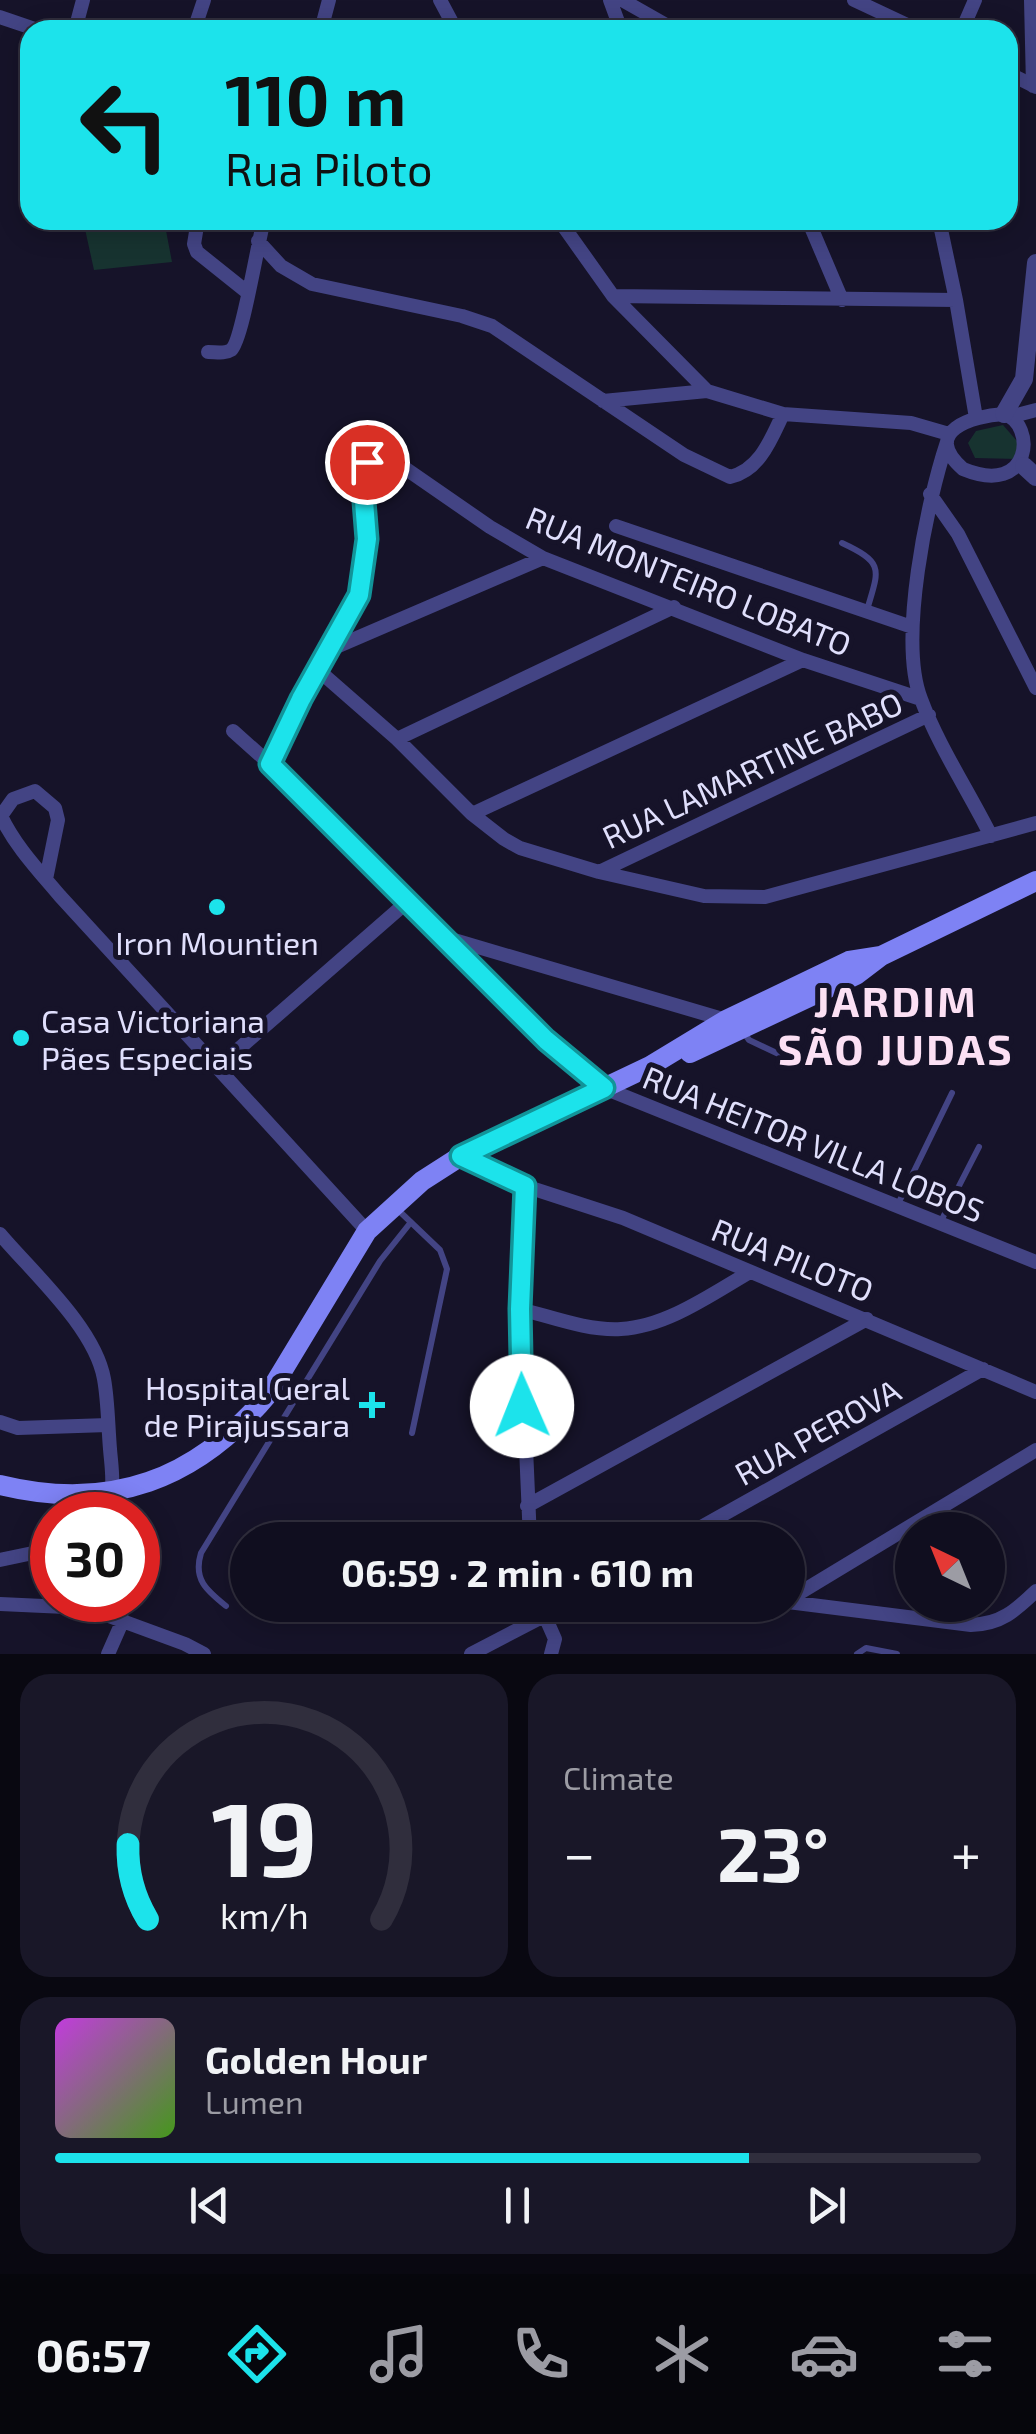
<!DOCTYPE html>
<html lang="en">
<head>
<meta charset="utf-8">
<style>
	:root { --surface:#100e1f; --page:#191728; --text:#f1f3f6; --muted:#9c9ca4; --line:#302e3d; --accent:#1ce3eb }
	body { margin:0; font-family:"Exo 2",sans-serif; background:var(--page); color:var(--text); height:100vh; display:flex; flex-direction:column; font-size:38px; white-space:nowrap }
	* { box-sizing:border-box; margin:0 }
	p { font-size:32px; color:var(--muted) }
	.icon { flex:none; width:55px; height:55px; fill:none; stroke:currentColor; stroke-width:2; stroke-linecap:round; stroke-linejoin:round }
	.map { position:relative; height:1654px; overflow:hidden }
	.details { display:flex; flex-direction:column; gap:20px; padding:20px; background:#090811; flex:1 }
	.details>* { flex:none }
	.guide { position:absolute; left:20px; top:20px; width:998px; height:210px; border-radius:30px; box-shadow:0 5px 25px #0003,0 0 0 2px var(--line); background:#1ce3eb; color:#111; overflow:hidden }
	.needle { width:65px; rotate:317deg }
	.controls { position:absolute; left:895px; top:1512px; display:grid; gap:20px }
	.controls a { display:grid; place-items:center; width:110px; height:110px; border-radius:50%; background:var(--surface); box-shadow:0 5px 25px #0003,0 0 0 2px var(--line); font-size:50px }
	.speed { position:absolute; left:30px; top:1492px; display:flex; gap:20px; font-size:50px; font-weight:700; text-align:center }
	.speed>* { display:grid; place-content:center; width:130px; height:130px; border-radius:50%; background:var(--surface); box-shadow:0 5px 25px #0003,0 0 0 2px var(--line); line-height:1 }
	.speed .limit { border:15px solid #d22; background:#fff; color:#111 }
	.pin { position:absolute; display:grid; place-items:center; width:85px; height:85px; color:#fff; margin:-42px; border:5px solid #fff; border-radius:50%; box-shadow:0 2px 10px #0007 }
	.me { position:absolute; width:110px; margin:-55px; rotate:359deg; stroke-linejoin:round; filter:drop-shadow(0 0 8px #0008) }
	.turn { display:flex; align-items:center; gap:35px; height:210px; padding:0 40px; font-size:45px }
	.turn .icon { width:130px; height:130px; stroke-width:2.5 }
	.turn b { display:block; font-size:70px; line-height:85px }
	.big { font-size:75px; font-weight:700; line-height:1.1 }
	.details .tile { flex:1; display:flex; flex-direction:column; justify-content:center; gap:15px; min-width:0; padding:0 35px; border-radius:30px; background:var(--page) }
	.details .dial { align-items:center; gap:0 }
	.dial svg { height:260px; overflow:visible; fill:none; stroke:var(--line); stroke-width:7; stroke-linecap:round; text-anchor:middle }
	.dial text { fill:var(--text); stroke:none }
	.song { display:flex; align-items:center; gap:30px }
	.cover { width:120px; height:120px; border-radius:15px; background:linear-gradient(135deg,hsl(290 70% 55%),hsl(100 70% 35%)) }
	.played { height:10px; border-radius:5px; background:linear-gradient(90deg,var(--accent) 75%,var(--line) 75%) }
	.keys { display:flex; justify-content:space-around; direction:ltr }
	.heat { display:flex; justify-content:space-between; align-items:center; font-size:55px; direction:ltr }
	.details .tiles { flex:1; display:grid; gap:20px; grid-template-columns:1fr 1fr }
	.tile:last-child { grid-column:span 2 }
	.trip { position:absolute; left:230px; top:1522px; width:575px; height:100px; border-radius:50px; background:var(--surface); box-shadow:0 5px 25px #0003,0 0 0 2px var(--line); font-weight:700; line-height:100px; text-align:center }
	.tabs { display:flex; height:160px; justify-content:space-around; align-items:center; background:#06060c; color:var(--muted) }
	.tabs .icon { width:70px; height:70px }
	.tabs .on { color:var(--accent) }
	.tabs b { font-size:45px; color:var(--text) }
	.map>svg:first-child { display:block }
</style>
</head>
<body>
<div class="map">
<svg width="1036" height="1654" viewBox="0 0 1036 1654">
	<rect width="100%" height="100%" fill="#161329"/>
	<!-- green -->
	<path fill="#173330" d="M83,220H164L172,262L94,270Z
		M1003,425L1023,448L1021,459L975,458L968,443L976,431Z"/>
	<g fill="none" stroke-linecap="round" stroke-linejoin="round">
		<!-- service -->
		<path stroke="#434484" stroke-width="6" d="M842,543C885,563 879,569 867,610
			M743,1031L749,1040L806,1067
			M898,1204L952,1093
			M396,1208L440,1250L447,1269L412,1433
			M941,1221L979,1147
			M226,1606C206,1590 193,1579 201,1553L380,1261L411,1222
			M857,1654L866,1648L897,1654"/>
		<!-- minor -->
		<path stroke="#434484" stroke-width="14" d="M440,0L456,30
			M610,0L621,30
			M622,0L675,30
			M854,0L918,30
			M1031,0L1033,86
			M0,17L38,30
			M75,30L83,0
			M194,30L204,0
			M321,30L329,0
			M962,30L975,0
			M1008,73L1036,87
			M198,220L194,244L197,252L247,292
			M559,220L613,296L707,391L783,414L911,423L949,434
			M808,220L842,300
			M939,220L956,300L976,418
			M258,241L281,266L312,284L462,316L492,326L684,455L730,477C760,470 771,439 783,414
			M613,296L956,300
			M208,352C216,352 225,354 231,350C242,342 258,241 264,220
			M603,401L707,391
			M1004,414C1036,423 1033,498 963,469C920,431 973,416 1004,414Z
			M1013,416L1036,410
			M947,442C927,502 898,640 921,699C938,745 969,792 991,836
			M930,494L958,534L1036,688
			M616,526L912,627
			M329,650L543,558
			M317,669L397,739L472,814L504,839L520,848L599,872L704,896L765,897L1036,823
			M233,731L270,764L546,1040L604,1088L1036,1262
			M397,739L674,607
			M270,764L301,699L359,595L367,539L362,476L367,462L383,453L490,527L543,558L803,660L921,699
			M472,814L803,660
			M599,872L929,715
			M46,879L58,820L55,808L35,791L13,799L1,816C15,846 39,871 60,896L367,1231
			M444,937L726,1020
			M218,1067L407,902
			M461,1156L525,1186L623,1218L1036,1392
			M525,1186L520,1309L530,1540
			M0,1234C33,1273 95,1328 104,1379C108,1401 108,1425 110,1449C112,1474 117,1494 101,1515
			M520,1309C552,1317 588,1331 621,1329C666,1327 712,1294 750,1272
			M0,1422L18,1428L108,1425
			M527,1506L867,1319
			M678,1540L983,1369
			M0,1560L52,1549
			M788,1600L1036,1450
			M788,1602L971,1625C1001,1624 1015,1611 1036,1591
			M0,1604L87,1608L185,1644L204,1654
			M540,1605L555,1639L551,1654
			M108,1654L123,1620
			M471,1654L565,1605"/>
		<!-- tertiary -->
		<path stroke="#434484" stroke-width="18" d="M1004,414L1024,379L1036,263
			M1024,466L1036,477"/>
		<!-- secondary -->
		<path stroke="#7e82f4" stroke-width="20" d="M690,1053L856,975L881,956L1036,881
			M0,1485C110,1512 197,1480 269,1393L367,1231L422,1181L461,1156L650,1066L726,1020L849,961L881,956"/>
	</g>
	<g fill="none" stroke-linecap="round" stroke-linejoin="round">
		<defs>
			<path id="route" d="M367,462L362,476L367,539L359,595L301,699L270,764L546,1040L604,1088L461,1156L525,1186L520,1309L522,1406"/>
		</defs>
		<!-- route casing -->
		<use href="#route" stroke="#129499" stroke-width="25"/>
		<!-- route -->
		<use href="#route" stroke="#1ce3eb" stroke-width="18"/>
	</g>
	<!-- markers -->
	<g fill="#1ce3eb" stroke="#161329" stroke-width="4">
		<circle cx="217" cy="907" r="10"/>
		<circle cx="21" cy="1038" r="10"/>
		<path d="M367 1390h10v10h10v10h-10v10h-10v-10h-10v-10h10z"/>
	</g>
	<g text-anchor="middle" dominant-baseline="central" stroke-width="10" stroke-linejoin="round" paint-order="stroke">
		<!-- street labels -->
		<g font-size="32" fill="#e0dffc" stroke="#161329">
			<text transform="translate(689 580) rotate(22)">RUA MONTEIRO LOBATO</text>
			<text transform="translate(752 769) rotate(-25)">RUA LAMARTINE BABO</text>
			<text transform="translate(814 1143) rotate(22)">RUA HEITOR VILLA LOBOS</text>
			<text transform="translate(793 1259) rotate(22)">RUA PILOTO</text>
			<text transform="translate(817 1431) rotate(-29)">RUA PEROVA</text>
		</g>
		<!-- poi labels -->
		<g font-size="32" fill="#e0dffc" stroke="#161329">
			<text x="217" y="942">Iron Mountien</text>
			<text x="41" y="1020" text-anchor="start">Casa Victoriana<tspan x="41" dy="37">Pães Especiais</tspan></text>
			<text x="350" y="1387" text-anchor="end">Hospital Geral<tspan x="350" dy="37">de Pirajussara</tspan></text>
		</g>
		<!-- district labels -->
		<g font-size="42" font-weight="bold" letter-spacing="2.5" fill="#fce0f4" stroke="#161329">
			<text x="896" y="1000">JARDIM<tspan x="896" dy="48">SÃO JUDAS</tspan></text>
		</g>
	</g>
</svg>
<div class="controls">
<a><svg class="needle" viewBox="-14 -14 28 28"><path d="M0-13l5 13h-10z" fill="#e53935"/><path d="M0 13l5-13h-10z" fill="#9c9ca4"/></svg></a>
</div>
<div class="speed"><div class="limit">30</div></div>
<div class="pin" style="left:367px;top:462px;background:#d93025"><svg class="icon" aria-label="arrive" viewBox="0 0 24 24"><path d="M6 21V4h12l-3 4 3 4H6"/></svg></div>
<svg class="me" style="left:522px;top:1406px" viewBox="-20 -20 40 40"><circle r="19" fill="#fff"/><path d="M0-13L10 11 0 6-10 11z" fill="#1ce3eb"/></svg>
<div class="trip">06:59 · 2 min · 610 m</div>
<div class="guide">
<div class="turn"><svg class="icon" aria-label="left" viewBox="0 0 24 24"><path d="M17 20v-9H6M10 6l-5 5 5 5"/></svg><div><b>110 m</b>Rua Piloto</div></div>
</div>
</div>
<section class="details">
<div class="tiles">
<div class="tile dial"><svg viewBox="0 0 100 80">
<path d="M14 69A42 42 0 1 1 86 69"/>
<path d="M14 69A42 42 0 0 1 8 46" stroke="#1ce3eb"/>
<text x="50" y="56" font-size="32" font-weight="700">19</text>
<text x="50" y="72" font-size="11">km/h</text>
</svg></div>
<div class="tile"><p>Climate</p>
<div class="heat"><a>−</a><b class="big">23°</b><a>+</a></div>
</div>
<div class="tile">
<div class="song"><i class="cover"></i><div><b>Golden Hour</b><p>Lumen</p></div></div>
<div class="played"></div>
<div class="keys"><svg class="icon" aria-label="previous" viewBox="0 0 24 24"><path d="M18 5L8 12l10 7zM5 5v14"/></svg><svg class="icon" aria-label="pause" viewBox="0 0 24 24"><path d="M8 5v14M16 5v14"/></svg><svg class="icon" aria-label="next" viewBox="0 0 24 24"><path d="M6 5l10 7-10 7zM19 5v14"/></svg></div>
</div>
</div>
</section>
<nav class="tabs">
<b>06:57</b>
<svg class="icon on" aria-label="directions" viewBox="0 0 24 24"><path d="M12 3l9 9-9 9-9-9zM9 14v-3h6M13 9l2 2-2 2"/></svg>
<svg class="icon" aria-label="music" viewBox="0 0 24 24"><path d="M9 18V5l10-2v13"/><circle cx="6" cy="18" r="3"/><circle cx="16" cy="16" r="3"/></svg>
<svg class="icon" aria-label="phone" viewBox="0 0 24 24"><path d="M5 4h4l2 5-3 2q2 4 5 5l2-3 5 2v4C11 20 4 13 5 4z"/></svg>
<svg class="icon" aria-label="climate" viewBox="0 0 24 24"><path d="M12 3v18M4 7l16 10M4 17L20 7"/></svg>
<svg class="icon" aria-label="car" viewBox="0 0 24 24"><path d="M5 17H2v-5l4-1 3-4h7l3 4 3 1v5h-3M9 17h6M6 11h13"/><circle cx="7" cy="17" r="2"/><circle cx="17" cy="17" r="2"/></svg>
<svg class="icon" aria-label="filters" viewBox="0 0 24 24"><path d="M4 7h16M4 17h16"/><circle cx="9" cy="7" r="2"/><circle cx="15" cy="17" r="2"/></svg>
</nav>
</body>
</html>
